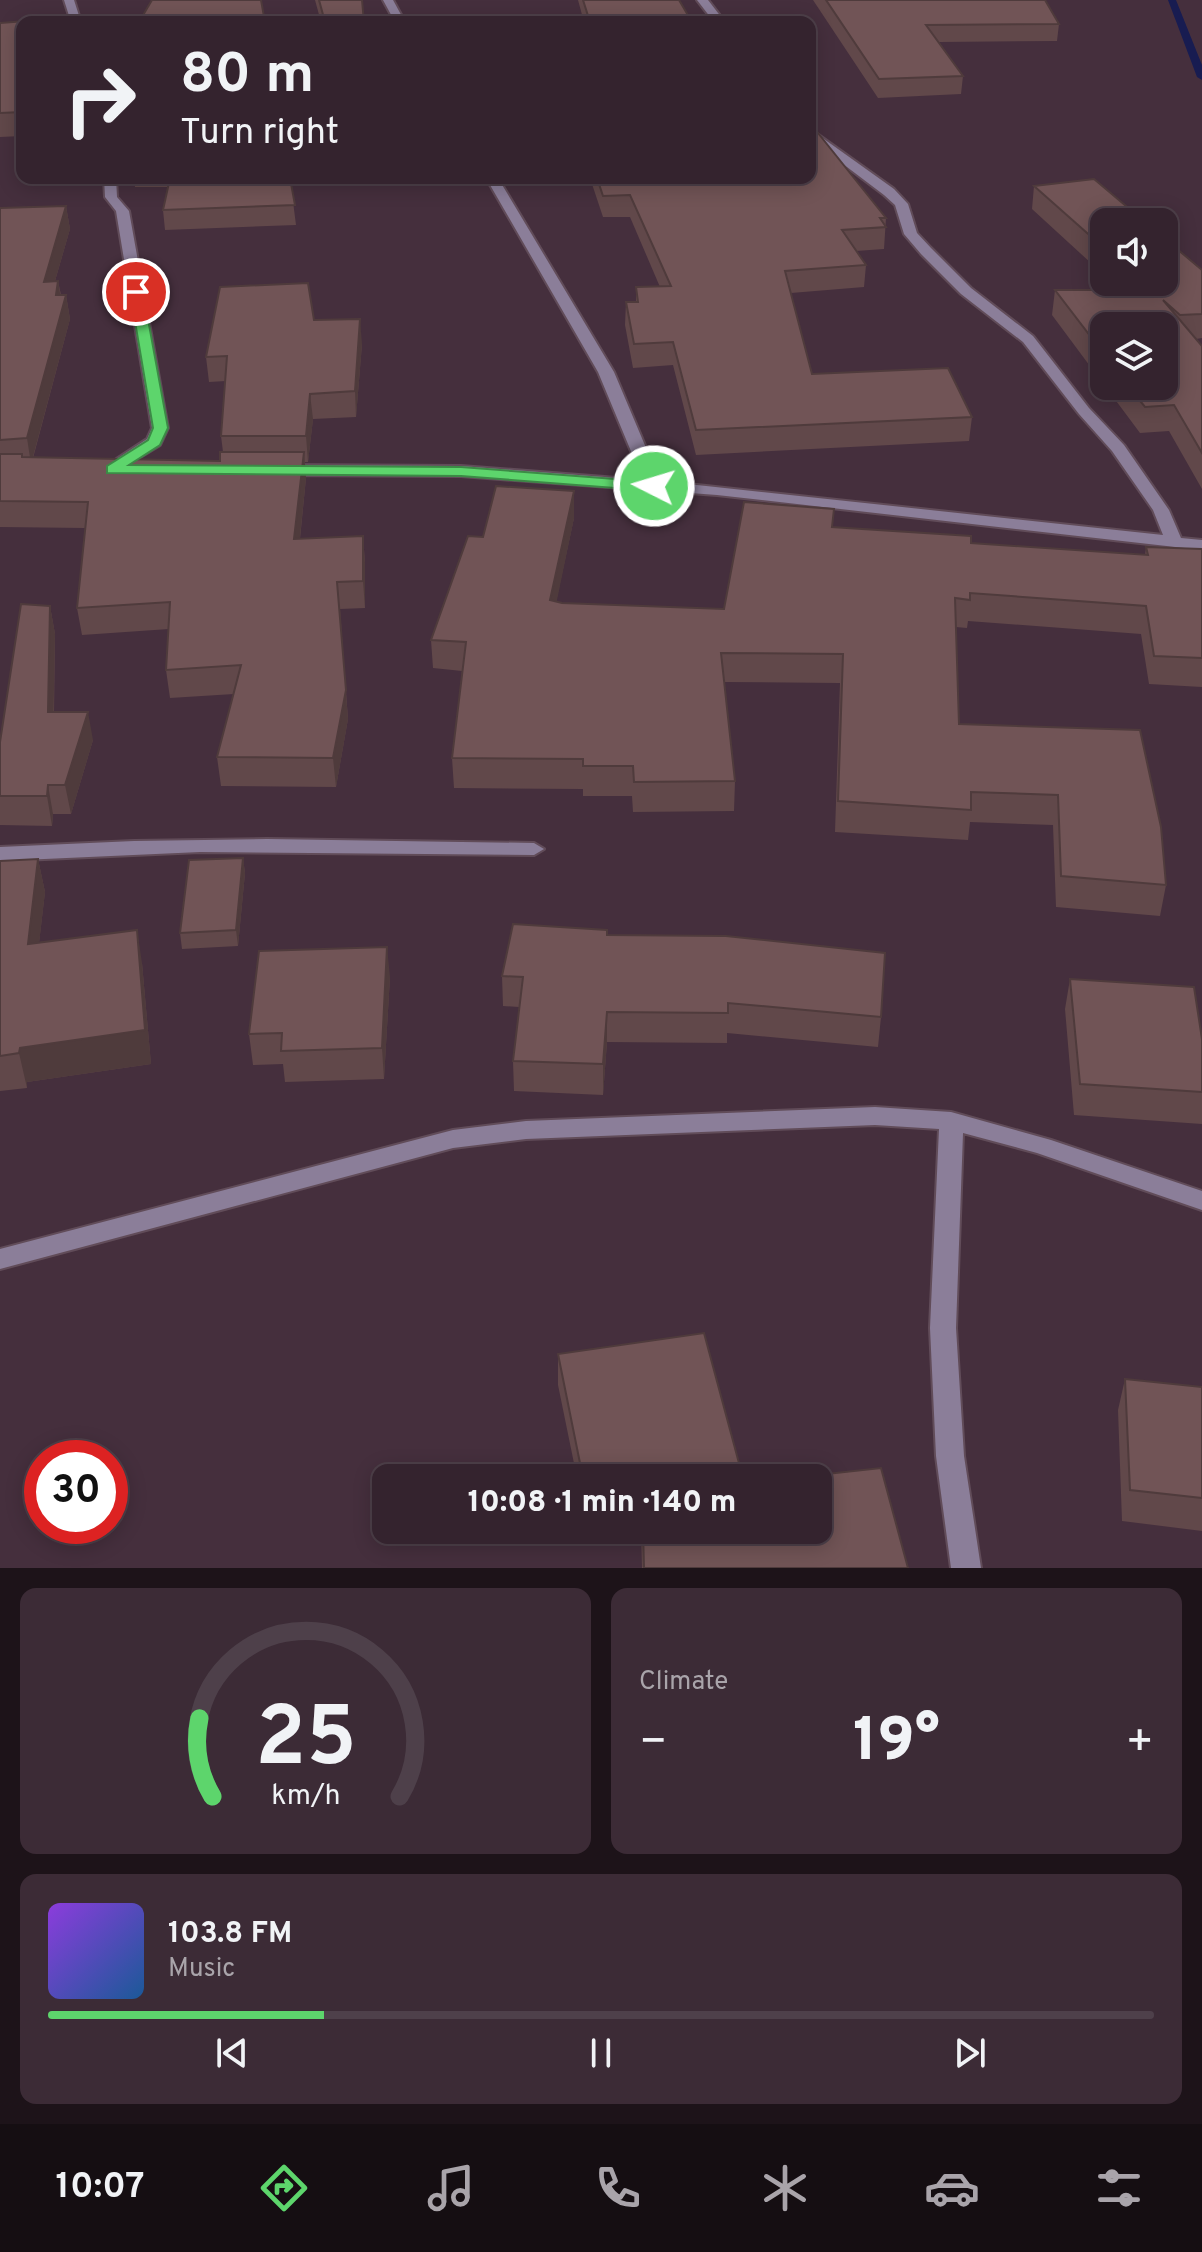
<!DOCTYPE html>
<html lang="en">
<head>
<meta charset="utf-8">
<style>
	:root { --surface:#34232e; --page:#3c2b36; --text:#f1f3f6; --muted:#a9a4aa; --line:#4e404a; --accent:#5dd56c }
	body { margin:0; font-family:Overpass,sans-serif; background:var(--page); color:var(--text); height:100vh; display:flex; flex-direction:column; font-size:30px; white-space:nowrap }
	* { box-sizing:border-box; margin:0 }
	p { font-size:26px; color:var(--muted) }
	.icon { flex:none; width:44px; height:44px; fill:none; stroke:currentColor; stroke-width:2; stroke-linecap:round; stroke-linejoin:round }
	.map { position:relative; height:1568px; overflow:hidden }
	.panel { display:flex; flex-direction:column; gap:20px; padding:20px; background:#1d1319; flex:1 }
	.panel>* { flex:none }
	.hud { position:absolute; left:16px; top:16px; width:800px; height:168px; border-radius:16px; box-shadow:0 4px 20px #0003,0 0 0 2px var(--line); background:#34232e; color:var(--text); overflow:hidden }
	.buttons { position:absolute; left:1090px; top:208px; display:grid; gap:16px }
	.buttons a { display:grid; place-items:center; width:88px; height:88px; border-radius:16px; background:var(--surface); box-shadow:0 4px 20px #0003,0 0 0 2px var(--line); font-size:40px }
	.speed { position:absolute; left:24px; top:1440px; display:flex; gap:16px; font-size:40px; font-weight:700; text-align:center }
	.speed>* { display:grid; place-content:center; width:104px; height:104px; border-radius:50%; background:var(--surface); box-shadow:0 4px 20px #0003,0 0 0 2px var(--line); line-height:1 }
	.speed .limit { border:12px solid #d22; background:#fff; color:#111 }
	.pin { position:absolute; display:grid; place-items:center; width:68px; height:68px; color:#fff; margin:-34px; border:4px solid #fff; border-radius:50%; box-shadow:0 2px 8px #0007 }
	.me { position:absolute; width:88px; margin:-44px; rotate:275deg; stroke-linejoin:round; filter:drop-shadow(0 0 6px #0008) }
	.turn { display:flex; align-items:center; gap:28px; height:168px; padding:0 32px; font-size:36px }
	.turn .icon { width:104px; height:104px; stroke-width:2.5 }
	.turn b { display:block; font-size:56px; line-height:68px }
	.big { font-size:60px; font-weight:800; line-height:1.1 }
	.panel .widget { flex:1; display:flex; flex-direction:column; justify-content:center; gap:12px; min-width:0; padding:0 28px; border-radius:16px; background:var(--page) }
	.panel .dial { align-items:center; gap:0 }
	.dial svg { height:208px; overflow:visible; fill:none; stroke:var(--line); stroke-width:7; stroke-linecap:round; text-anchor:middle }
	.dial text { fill:var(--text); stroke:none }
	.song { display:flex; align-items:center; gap:24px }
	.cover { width:96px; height:96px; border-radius:12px; background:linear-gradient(135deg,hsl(270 70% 55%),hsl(210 70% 35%)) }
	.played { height:8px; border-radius:4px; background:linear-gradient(90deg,var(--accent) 25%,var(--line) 25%) }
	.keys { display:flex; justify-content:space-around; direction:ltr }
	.heat { display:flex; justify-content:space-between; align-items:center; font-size:44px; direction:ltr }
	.panel .tiles { flex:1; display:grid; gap:20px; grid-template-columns:1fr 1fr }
	.widget:last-child { grid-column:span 2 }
	.trip { position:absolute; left:372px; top:1464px; width:460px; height:80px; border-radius:16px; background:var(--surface); box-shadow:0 4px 20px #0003,0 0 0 2px var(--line); font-weight:800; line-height:80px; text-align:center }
	.menu { display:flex; height:128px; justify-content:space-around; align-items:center; background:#150e12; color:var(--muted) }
	.menu .icon { width:56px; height:56px }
	.menu .active { color:var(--accent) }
	.menu b { font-size:36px; color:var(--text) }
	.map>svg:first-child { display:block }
</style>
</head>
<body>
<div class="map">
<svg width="1202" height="1568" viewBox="0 0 1202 1568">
	<rect width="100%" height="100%" fill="#452f3d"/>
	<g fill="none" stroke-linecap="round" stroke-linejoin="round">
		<!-- stream -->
		<path fill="#181c51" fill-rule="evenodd" d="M1168,0H1176L1202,65V80L1197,77Z"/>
		<defs>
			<path id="minor" d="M64,0H74L81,22H71Z
				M383,0H393L405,22H395Z
				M697,0H708L725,22H714Z
				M810,129L894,189L908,204L917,233L931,248L971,288L1033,336L1089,408L1124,445L1169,510L1181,538L1202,540V550L717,495L461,476L278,475L270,470L278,465L461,466L643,480L598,372L486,178H498L614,372L660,481L1163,535L1153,510L1112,451L1079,414L1023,342L961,294L921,254L904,234L895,205L884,195L810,139Z
				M104,178H116L117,197L129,211L168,428L160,445L112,474L106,472V466L147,439L152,428L116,211L105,197Z
				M267,839L534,843L544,849L534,855L200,852L0,861V847L134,841Z
				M875,1107L951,1112L1051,1140L1202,1191V1210L1037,1153L963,1133L956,1328L964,1456L981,1568H951L936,1456L930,1328L939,1129L875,1125L526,1139L453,1148L0,1269V1249L453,1130L526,1121Z"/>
		</defs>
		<!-- minor casing -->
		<use href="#minor" stroke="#614c59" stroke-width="4"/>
		<!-- minor -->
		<use href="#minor" fill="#8b7e99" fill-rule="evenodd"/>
	</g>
	<!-- wall -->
	<path fill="#61484a" d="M315,0H362L364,22H321Z
		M578,0H679L692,22H584Z
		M813,0H1045L1059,24L1057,41L939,42L963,76L961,94L878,98Z
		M22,22V136L0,137V23Z
		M134,178H290L296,225L165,230L163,210L168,187H135Z
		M590,178H810L886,218L884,249L856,251L866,265L864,287L791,293L812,374L972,417L969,441L696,455L673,365L633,368L625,325L626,302H636V287H660L630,217H603Z
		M1034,186L1104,222V275L1032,209Z
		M66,206L70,229L55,281H58L61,295H66L70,319L33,458L220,461L223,452L221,436L226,381L209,382L206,357L314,320L362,344L356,417L313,419L308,462H305L306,478L300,539L363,536L365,563V608L340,609L348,719L336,787L221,786L217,757L234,694L170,698L166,670L169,629L82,635L77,608L85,528L0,527V208Z
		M1202,270V338L1196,339L1202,346V489L1169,431L1140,433L1105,386H1164L1104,326V385L1052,315L1055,290H1120L1111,282H1164Z
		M574,518L556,602L562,603L724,609L833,527L971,543L1145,555L1146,547L1202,549V687L1149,684L1141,634L968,621L967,628L956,627L959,724L1140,730L1166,885L1160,916L1056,907L1053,825L970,822L968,840L835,832L840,683L724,682L735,781L734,811L633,812L632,796H583V789L454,788L452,758L462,671L433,668L431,640Z
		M50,606L55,634L54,712L93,740L71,814H53L52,826L0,825V742Z
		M243,858L245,873L238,946L182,949L180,933Z
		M38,859L45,892L39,943L142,963L151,1064L27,1082V1088L0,1091V861Z
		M607,930V935L881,1017L878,1047L727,1033V1043L607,1042L603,1095L514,1091L513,1061L519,1007L503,1006L502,976Z
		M390,977L384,1079L285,1082L283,1064L253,1065L249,1034Z
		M1070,979L1202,1039V1124L1074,1115L1065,1009Z
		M558,1354L743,1478H577L558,1385Z
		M1125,1379L1202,1387V1531L1122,1521L1118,1410Z
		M641,1530H818L908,1568H642Z"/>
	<!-- shaded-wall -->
	<path fill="#4f3b3c" d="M66,206L70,229L48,305L44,282Z
		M58,281L62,305L66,295L70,319L31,464L27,438Z
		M360,319L362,344L356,417L355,391Z
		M310,394L313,419L308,462L306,436Z
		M304,452L306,478L297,566L294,539Z
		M574,491V518L551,629L550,600Z
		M363,536L365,563V608L363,581Z
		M337,582L348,719L336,787L333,758Z
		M50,606L55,634L53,740L48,712Z
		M88,712L93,740L71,814L65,785Z
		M48,785L53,814L52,826L47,796Z
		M243,858L245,873L238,946L236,930Z
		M38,859L45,892L35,978L28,944Z
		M137,930L142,963L151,1064L27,1082V1088L19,1053L20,1048Z
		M387,947L390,977L384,1079L382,1048Z
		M607,1012V1042L603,1095V1064Z"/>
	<!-- building -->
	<path fill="#715456" stroke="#4f3b3c" stroke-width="2" d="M152,0H261L265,22H139Z
		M319,0H362L364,22H325Z
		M583,0H679L692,22H590Z
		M826,0H1045L1059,24L926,25L963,76L879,79Z
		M26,21L22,22V112L0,113V23Z
		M810,123L886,218H880L886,227L842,230L866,265L785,271L812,374L948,368L972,417L696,430L673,342L634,344L626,302H638L636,287L671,286L630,195L603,196L597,178H810Z
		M170,178H290L295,205L163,210Z
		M1094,179L1145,222H1104V248L1034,186Z
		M66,206L44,282L58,281L56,295H66L27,438L0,440V208Z
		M1164,238L1202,270V314L1180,315L1163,300L1202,346V453L1174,405L1145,407L1128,386H1164V326H1104V354L1055,290H1151L1142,282H1164Z
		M308,283L314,320L360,319L355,391L310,394L306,436H221L227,356L206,357L220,287Z
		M220,452H304L294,539L363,536V581L337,582L346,690L333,758L217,757L241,665L166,670L170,602L77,608L88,502L0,501V454H22V457L220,461Z
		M496,486L574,491L550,600L562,603L724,609L744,502L834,509L832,527L971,536V543L1148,555L1146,547L1202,549V658L1154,656L1146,606L970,593V600L955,598L959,724L1140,730L1161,827L1166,885L1061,876L1058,795L971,792V810L838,801L843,654L721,653L735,781L634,782L633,766H583V759L452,758L466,642L431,640L468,536L483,537Z
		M21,604L50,606L48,712H88L65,785H48L47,796H0V742Z
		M243,858L236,930L180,933L189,860Z
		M38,859L28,944L137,930L145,1030L20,1048L19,1053L0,1056V861Z
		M513,924L607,930V935L726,936L885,953L881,1017L728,1003V1013L607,1012L603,1064L513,1061L523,977L502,976Z
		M387,947L382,1048L281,1051L282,1033L249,1034L259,951Z
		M1070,979L1194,987L1202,1039V1092L1080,1084Z
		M704,1333L743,1478H583L558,1354Z
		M1125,1379L1202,1387V1498L1130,1490Z
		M881,1468L908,1568H644L643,1530H818V1478H790Z"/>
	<!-- route -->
	<path fill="#5dd56c" stroke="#3c8a46" stroke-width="2" d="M136,288L143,292L168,428L160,445L129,465L461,467L654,482L661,486L654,491L461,476L107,473V466L148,440L153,428L130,292Z"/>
</svg>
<div class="buttons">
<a><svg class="icon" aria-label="sound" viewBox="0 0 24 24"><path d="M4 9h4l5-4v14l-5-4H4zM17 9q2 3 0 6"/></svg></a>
<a><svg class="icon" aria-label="layers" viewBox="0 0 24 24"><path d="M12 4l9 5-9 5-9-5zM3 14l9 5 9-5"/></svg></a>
</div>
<div class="speed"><div class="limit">30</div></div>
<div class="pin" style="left:136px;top:292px;background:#d93025"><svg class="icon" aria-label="arrive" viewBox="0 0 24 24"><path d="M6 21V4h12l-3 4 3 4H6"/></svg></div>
<svg class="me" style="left:654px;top:486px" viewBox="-20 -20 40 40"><circle r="17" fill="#5dd56c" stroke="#fff" stroke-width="3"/><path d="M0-11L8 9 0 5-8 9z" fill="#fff"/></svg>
<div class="trip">10:08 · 1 min · 140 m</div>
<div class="hud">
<div class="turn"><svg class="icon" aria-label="right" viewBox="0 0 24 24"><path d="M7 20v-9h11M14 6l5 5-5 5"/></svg><div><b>80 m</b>Turn right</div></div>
</div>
</div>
<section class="panel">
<div class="tiles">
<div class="widget dial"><svg viewBox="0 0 100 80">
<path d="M14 69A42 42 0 1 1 86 69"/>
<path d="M14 69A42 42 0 0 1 9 39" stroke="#5dd56c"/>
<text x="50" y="56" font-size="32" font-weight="700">25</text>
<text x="50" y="72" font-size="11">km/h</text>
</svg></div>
<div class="widget"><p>Climate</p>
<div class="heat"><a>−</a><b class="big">19°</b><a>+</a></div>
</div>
<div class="widget">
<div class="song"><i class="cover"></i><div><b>103.8 FM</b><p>Music</p></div></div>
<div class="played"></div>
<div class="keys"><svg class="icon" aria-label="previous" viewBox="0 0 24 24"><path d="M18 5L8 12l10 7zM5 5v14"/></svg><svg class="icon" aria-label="pause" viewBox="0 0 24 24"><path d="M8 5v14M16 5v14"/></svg><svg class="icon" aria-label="next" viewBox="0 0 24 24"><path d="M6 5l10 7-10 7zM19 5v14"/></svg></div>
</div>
</div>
</section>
<nav class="menu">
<b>10:07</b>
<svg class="icon active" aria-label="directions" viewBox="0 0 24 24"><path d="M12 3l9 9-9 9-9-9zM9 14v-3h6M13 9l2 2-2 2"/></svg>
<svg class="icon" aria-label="music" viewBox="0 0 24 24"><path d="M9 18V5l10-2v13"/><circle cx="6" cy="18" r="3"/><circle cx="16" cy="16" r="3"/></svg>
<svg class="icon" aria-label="phone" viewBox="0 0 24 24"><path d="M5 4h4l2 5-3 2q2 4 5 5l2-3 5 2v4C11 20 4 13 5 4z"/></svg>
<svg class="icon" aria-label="climate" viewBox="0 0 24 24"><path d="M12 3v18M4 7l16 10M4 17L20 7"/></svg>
<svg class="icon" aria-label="car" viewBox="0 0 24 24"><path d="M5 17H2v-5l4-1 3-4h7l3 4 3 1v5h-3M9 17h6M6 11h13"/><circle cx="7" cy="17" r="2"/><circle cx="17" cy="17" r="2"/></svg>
<svg class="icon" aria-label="filters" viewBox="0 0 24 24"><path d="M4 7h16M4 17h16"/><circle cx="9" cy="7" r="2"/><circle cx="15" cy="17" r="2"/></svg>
</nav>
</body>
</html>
